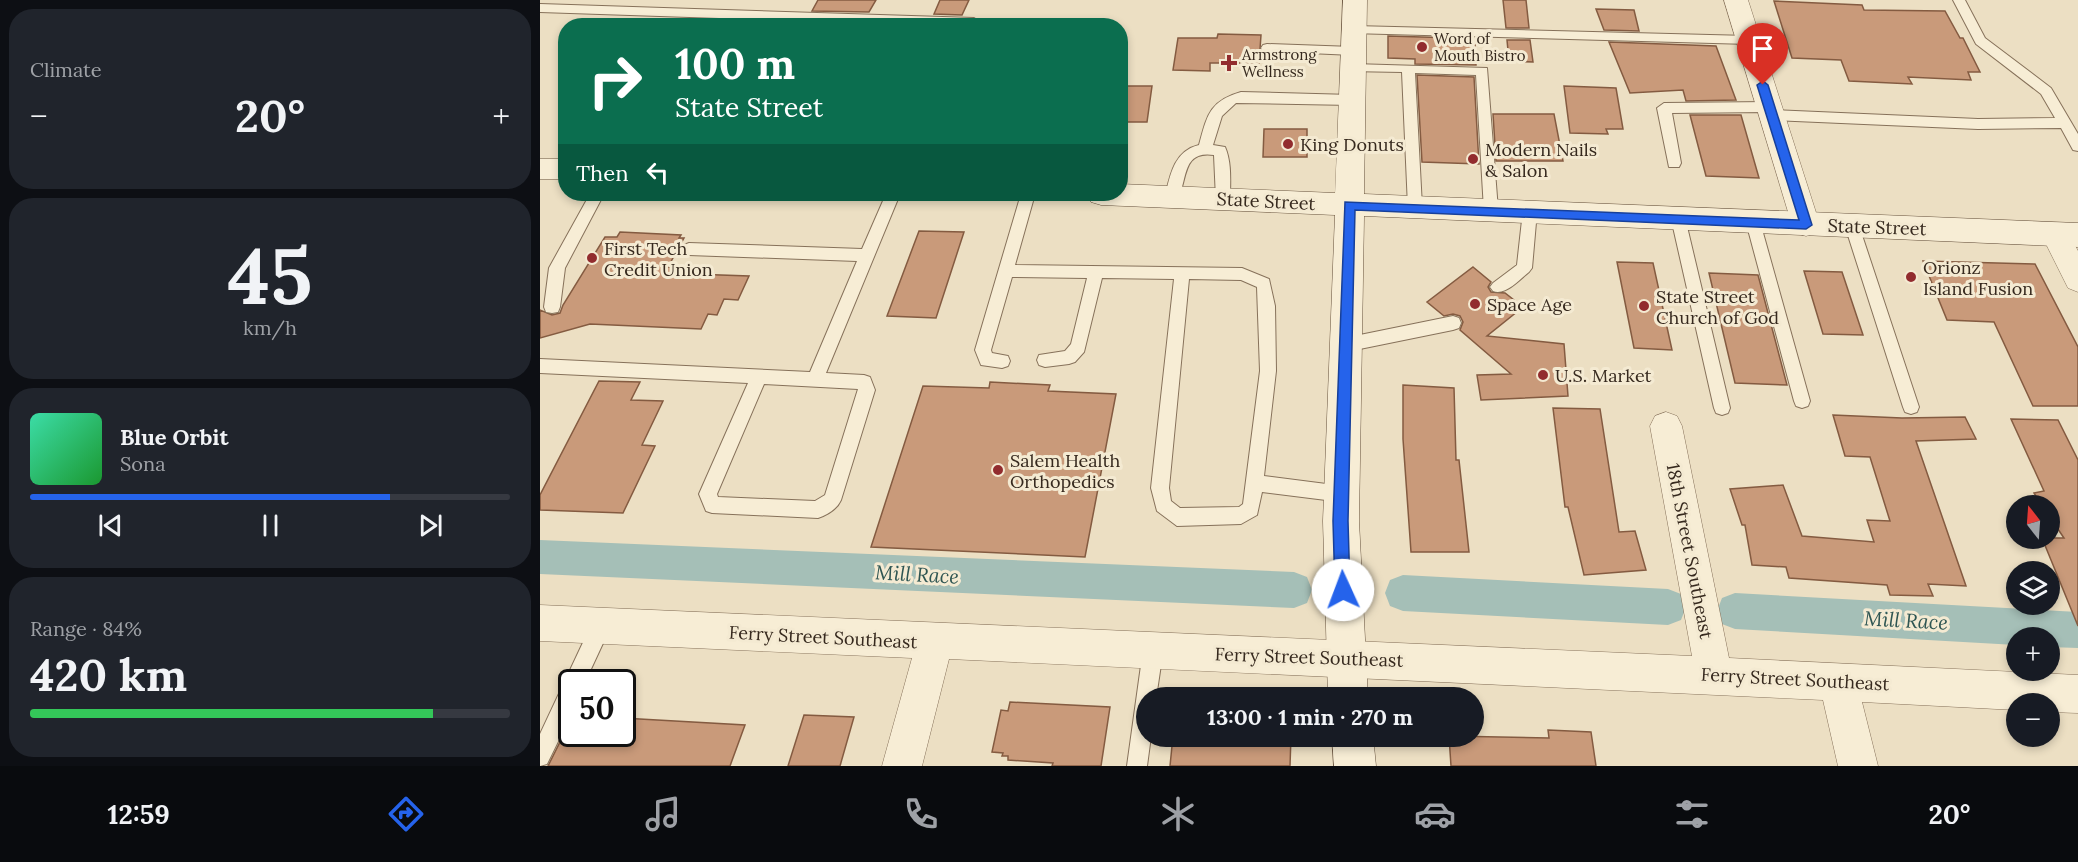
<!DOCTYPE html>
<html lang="en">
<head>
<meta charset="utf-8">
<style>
	:root { --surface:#171b24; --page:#20242c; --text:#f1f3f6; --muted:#9ea1a6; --line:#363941; --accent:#2563eb }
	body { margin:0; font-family:Lora,serif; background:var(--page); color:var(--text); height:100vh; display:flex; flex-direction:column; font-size:22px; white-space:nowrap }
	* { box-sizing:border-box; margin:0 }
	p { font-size:20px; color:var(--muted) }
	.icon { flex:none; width:33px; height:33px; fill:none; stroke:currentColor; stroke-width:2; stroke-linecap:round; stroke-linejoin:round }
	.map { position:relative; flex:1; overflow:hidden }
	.panel { display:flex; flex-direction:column; gap:9px; padding:9px; background:#0d0f14; width:540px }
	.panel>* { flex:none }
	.top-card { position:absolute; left:18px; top:18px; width:570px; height:183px; border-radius:24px; box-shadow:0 3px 9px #0003; background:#0b6e4f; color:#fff; overflow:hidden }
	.needle { width:39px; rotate:343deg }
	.controls { position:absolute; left:1466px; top:495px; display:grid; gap:12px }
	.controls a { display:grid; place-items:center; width:54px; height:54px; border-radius:50%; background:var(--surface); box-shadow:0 3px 9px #0003; font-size:30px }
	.speed { position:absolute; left:18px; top:669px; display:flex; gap:12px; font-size:30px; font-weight:700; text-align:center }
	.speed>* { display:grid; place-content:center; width:78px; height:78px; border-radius:50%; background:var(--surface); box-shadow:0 3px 9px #0003; line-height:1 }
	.speed .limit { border:3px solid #111; border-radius:9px; background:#fff; color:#111 }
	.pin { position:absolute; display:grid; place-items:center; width:51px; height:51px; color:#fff; margin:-62px -26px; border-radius:50% 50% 50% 0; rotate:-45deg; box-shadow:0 0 6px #0007 }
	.pin .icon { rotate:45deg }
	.me { position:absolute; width:66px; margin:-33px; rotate:358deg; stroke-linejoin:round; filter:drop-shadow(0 0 4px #0008) }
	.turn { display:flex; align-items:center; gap:21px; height:126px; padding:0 18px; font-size:27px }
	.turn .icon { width:78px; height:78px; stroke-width:2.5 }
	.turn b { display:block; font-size:42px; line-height:51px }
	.then { display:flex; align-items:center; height:57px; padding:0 18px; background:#0003; gap:12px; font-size:22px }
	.big { font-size:45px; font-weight:700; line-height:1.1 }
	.panel .tile { flex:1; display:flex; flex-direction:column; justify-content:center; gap:9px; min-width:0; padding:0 21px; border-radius:24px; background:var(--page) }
	.panel .dial { align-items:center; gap:0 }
	.dial b { font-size:78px; line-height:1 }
	.song { display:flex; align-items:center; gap:18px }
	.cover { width:72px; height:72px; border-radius:9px; background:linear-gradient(135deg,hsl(160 70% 55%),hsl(130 70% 35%)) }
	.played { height:6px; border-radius:3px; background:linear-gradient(90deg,var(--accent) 75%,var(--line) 75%) }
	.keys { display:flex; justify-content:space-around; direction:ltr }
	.heat { display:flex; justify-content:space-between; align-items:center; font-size:33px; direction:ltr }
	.charge { height:9px; border-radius:4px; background:linear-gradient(90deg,#34c759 84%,var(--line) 0) }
	.trip { position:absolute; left:596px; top:687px; width:348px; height:60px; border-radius:30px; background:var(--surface); box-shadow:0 3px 9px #0003; font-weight:700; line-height:60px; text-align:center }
	.tabs { display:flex; height:96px; justify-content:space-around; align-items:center; background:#090b0e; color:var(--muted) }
	.tabs .icon { width:42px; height:42px }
	.tabs .selected { color:var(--accent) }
	.tabs b { font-size:27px; color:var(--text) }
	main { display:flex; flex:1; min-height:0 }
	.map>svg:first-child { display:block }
</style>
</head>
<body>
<main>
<section class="panel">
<div class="tile"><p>Climate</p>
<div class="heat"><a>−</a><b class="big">20°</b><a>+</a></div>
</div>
<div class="tile dial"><b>45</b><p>km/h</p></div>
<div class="tile">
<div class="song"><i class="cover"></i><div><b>Blue Orbit</b><p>Sona</p></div></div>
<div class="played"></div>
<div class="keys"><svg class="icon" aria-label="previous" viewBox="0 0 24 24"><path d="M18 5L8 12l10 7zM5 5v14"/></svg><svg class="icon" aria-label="pause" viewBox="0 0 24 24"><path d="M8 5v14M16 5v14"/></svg><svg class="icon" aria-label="next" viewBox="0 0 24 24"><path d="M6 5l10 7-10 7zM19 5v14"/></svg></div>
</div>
<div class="tile"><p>Range · 84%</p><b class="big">420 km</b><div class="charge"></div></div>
</section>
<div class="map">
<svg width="1538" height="766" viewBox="0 0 1538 766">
	<rect width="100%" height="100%" fill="#ecdfc3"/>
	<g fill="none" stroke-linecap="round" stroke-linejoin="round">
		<!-- canal -->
		<path fill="#a5bfb7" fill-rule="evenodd" d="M0,540L754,572L767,577L772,590L767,603L754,608L0,574Z
			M863,575L1128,589L1141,594L1146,607L1141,620L1128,625L863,611L850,606L845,593L850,580Z
			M1195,593L1538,612V648L1509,647V638H1476V645L1195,629L1182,624L1177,611L1182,598Z"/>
	</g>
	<!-- building -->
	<path fill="#c99a7a" stroke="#845b41" stroke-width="1.5" d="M278,0H336L329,12L272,11Z
		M400,0H429L422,15L394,14Z
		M963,0H986L989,28H966Z
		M1234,1L1322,5L1324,10L1405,11L1420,38H1423L1440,72H1428L1431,80L1368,77L1372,84L1309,81L1301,60L1252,58Z
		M1056,9L1094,10L1099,31L1064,30Z
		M678,34L721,35L719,63H670V71L633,70L638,38H677Z
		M848,36L915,38L916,44H935L936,65L875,64V59L848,58Z
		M967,40H990L993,62L969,61Z
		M1069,42L1176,46L1196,100L1146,101L1143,90L1090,93Z
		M877,75L934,77L939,164L882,162Z
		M580,86H612L607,122H580Z
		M1024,86L1076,88L1083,129H1066L1068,134L1030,133Z
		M953,114H1014L1023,161H956Z
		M1150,115H1201L1219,178L1166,176Z
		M724,129H767V157H723Z
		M379,231L424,232L396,318L347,316Z
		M80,232L141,235L139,238H144L128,267L154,269L152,274L209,276L198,300L184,299L177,315L168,314L161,329L50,324L0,338V310L12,315L20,313L23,305L65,237H77Z
		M1383,261L1495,264L1538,347V406H1493L1454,322L1407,320Z
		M1077,262L1113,263L1132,350L1094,348Z
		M933,267L951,282L948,287L951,292L965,293L983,307L947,336L1024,344L1028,396L941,400L937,375L971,374L920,330L923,322L920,316L913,314L904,316L887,302Z
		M1264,271L1302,272L1323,335L1283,334Z
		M1169,273L1218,275L1247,385L1195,383Z
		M59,381L100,382L91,400L123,401L102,445L115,446L83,513L0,510V495Z
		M450,382L510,385L508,391L576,394L545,557L331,547L383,386L449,388Z
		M863,385L914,388L916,460H919L929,552H871L863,439Z
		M1013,408L1060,409L1079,532L1095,531L1106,570L1044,575L1028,507H1025Z
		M1293,415L1362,418L1425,417L1436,439L1376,441L1426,586L1388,584L1393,596L1350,595L1347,585L1249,578L1246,567L1212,565L1205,525H1202L1190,489L1243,485L1262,536L1334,542L1327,520L1350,521L1330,457L1305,456Z
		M1471,419L1518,420L1538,460V626L1502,538H1524L1509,516V506H1502L1494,493L1504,491Z
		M470,702L570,707L561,766H512L513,763L468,760V756H462L463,753L452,752L461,710L468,711Z
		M264,715L314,717L300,766H248Z
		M82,718L205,725L190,766H8L24,734H82Z
		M1008,730L1051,732L1056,766H911L909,736L1009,738Z
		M633,736H751L750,766H630Z"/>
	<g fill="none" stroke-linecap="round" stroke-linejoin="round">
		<defs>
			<path id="service" d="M1413,0H1425L1445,38L1511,88L1538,134V151L1533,150L1521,128L1438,129L1232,120L1227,118L1225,115L1227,112L1132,113L1141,163L1139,167H1129L1117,108L1124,103L1230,102L1237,107L1235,110L1438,119L1515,118L1501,94L1436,44Z
				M0,4L434,18L440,22L438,26H418L0,12Z
				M814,26L1209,36L1215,40L1209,44L810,33L808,30L810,27Z
				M727,44L813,47L819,51L813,55L723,51L721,48L723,45Z
				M813,64L947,68L958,210L956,214H946L944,210L936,75L875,73L882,207L880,211H870L868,207L862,72L808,71L807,68L808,65Z
				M701,92L812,95L819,100L812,105L696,103L682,116L673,145L685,147C692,163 690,182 690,199L688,203L683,204L676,199L674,155C641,150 648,180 637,201H627L625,197C630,175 634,151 659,145C667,116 669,101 701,92Z
				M50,194H64L25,268L20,307L18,312L12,313L6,312L4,307L9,268Z
				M346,194H360L286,373L324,375L330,377L335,390L301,500C297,509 287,515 278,518L172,513L166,511L159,494L208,383L0,373V359L270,372L317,261L149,255L144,253L142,249L144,245L149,243L322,249ZM224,384L318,389L285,495L275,501L178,497L177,494Z
				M481,194H495L475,265L702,268L729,279L735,306L736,371L724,476L802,486L808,488L811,494L808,500L802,502L722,492L717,515L701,524L637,526L617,511L611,488L634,279L562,278L544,352L535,362L529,364L505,367L499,365L497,360L499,355L525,351L531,344L547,278L472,277L451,350L452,353L468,356L470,361L468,366L462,368L441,365L435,350ZM649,279L701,280L717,287L720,371L703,504L699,507L640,508L631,501L629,488Z
				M990,205L995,207L997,211L992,268L989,272C979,280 965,296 953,291L950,287L953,283L977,265L983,211L985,207Z
				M1138,212L1143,214L1145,218L1190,408L1188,413L1182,415L1176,413L1174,408L1131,218L1133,214Z
				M1213,216L1218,218L1220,222L1270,401L1268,406L1262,408L1256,406L1254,401L1206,222L1208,218Z
				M1312,220L1317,222L1319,226L1379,407L1377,412L1371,414L1365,412L1363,407L1305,226L1307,222Z
				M913,316L919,318L921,323L919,328L913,330L805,352L799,350L797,345L799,340L805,338Z
				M61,616L68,619L71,626L45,682H32V713L7,764L0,766V734L54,619Z
				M613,641L620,644L623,651L616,698H606V736H611L607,766H587L603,651L606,644Z"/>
			<path id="minor" d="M1184,0H1208L1280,225L1276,233L1266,236L1256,233L1252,225Z
				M1515,223L1525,226L1538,251V292L1528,288L1501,234L1505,226Z
				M1126,412L1137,416L1142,426L1189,658L1538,675V713L1509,712V704H1476V710L1322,702L1338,766H1298L1283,700L409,659L382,766H342L372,658L0,641V605L1152,656L1110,426L1115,416Z"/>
			<path id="secondary" d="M803,0H827L824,194L1538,223V247L824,216L819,521L828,698H788L783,521L795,215L561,205L551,202L547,194H580V184L795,193Z
				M0,159H26V179H0Z
				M792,736H833L836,766H794Z"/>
		</defs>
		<!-- service casing -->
		<use href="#service" stroke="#86715a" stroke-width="2"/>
		<!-- minor casing -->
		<use href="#minor" stroke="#86715a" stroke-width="1"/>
		<!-- secondary casing -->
		<use href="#secondary" stroke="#67523d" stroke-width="1"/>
		<!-- service -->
		<use href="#service" fill="#f7edd5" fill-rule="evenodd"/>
		<!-- minor -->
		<use href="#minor" fill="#f7edd5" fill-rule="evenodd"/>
		<!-- secondary -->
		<use href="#secondary" fill="#f7edd5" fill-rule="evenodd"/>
	</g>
	<!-- route -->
	<path fill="#2563eb" stroke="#184099" stroke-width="1.5" d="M1223,81L1228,85L1272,225L1266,229L815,210L808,521L810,590L808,595L803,597L797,595L795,590L793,521L805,202L1259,220L1217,85Z"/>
	<!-- markers -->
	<g fill="#922c2e" stroke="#f4ead2" stroke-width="2">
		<circle cx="882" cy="47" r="6"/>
		<path d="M686 54h6v6h6v6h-6v6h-6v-6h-6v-6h6z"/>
		<circle cx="748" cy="144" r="6"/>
		<circle cx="933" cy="159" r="6"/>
		<circle cx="52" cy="258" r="6"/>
		<circle cx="1371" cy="277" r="6"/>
		<circle cx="935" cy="304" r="6"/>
		<circle cx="1104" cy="306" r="6"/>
		<circle cx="1003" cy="375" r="6"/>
		<circle cx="458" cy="470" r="6"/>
	</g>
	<g text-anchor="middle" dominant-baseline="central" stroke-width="6" stroke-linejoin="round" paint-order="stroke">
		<!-- far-poi labels -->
		<g font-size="15" fill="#36291e" stroke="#f4ead2" text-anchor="start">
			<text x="894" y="38">Word of<tspan x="894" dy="17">Mouth Bistro</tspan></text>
			<text x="702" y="54">Armstrong<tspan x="702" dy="17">Wellness</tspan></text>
		</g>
		<!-- poi labels -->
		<g font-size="18" fill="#36291e" stroke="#f4ead2" text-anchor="start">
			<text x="760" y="144">King Donuts</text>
			<text x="945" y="149">Modern Nails<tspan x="945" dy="21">&amp; Salon</tspan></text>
			<text x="64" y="248">First Tech<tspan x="64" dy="21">Credit Union</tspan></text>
			<text x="1383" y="267">Orionz<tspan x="1383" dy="21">Island Fusion</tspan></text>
			<text x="1116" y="296">State Street<tspan x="1116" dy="21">Church of God</tspan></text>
			<text x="947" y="304">Space Age</text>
			<text x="1015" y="375">U.S. Market</text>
			<text x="470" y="460">Salem Health<tspan x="470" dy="21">Orthopedics</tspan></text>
		</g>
		<!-- street labels -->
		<g font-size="18" fill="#36291e" stroke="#f4ead2">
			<text transform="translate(726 201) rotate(3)">State Street</text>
			<text transform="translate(1337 227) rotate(2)">State Street</text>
			<text transform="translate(1150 551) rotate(79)">18th Street Southeast</text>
			<text transform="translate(283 637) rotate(3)">Ferry Street Southeast</text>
			<text transform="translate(769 657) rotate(2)">Ferry Street Southeast</text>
			<text transform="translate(1255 679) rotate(3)">Ferry Street Southeast</text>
		</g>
		<!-- water labels -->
		<g font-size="20" font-style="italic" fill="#2e5552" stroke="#f4ead2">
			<text transform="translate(377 574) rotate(3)">Mill Race</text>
			<text transform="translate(1366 620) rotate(3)">Mill Race</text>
		</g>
	</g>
</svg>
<div class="controls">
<a><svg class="needle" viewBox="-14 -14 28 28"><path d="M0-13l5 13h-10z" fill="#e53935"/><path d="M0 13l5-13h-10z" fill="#9ea1a6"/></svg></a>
<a><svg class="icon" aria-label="layers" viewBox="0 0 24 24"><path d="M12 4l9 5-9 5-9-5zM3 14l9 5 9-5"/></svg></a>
<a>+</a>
<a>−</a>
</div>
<div class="speed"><div class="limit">50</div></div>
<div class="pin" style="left:1223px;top:85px;background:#d93025"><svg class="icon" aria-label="arrive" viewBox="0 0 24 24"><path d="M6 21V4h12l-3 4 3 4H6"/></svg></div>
<svg class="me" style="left:803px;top:590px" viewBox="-20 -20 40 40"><circle r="19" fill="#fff"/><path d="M0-13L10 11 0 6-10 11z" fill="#2563eb"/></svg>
<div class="trip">13:00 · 1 min · 270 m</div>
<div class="top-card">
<div class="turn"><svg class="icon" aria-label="right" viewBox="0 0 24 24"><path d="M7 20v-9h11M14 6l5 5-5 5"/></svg><div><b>100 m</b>State Street</div></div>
<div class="then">Then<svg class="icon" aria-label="left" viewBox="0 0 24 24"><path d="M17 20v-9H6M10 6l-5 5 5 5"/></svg></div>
</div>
</div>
</main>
<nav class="tabs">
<b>12:59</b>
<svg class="icon selected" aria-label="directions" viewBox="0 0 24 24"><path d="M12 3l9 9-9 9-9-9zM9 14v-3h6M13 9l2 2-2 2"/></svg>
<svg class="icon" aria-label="music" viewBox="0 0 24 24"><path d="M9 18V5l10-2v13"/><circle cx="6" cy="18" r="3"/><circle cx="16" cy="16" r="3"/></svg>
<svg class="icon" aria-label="phone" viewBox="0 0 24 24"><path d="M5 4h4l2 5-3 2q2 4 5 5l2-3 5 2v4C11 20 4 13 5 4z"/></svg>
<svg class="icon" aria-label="climate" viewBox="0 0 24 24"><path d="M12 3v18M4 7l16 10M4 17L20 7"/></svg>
<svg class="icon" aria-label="car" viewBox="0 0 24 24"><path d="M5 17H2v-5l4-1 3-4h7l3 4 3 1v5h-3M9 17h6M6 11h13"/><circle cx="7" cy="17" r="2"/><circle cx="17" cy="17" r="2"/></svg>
<svg class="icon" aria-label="filters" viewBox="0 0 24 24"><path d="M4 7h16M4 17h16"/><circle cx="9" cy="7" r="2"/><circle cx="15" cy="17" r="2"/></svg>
<b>20°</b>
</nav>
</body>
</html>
